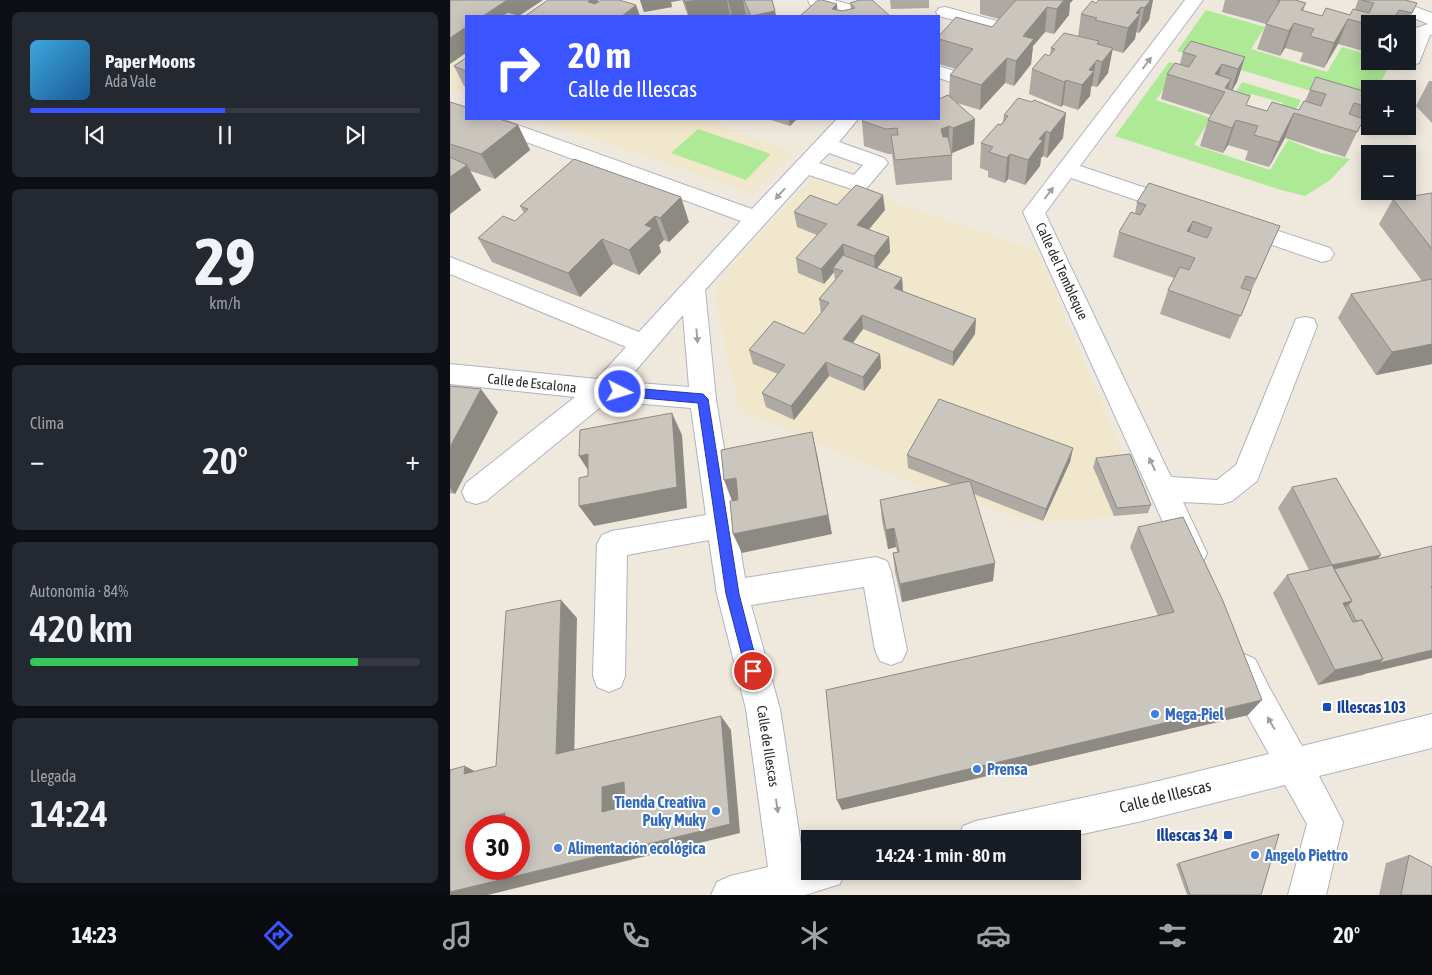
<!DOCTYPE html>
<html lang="es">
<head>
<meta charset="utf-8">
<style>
	:root { --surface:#171b24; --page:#242831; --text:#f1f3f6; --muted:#9ea1a6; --line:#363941; --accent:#3a54ff }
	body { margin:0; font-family:"Asap Condensed",sans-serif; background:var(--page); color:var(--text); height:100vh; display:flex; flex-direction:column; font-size:19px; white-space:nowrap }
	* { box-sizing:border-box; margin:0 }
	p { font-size:16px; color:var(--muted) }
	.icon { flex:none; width:28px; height:28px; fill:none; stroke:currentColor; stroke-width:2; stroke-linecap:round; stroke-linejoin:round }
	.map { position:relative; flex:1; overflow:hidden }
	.sheet { display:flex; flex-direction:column; gap:12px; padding:12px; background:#0d0f14; width:450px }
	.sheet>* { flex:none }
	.top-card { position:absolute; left:15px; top:15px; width:475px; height:105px; border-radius:0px; box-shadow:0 2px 12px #0003; background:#3a54ff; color:#fff; overflow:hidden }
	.tools { position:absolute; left:911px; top:15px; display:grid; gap:10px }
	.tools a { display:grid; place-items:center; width:55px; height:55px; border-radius:0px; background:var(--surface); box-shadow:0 2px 12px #0003; font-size:25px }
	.speed { position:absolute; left:15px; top:815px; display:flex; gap:10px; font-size:25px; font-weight:700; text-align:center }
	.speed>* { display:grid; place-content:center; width:65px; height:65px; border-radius:50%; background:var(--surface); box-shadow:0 2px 12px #0003; line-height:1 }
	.speed .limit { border:8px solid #d22; background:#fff; color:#111 }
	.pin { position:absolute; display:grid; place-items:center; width:42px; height:42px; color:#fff; margin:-21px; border:2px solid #fff; border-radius:50%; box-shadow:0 1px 5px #0007 }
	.me { position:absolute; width:55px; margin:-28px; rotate:95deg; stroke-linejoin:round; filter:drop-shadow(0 0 4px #0008) }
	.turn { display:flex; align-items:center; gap:18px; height:105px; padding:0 20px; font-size:22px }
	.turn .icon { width:65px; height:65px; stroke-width:2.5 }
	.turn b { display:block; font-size:35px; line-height:42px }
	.big { font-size:38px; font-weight:600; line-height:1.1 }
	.sheet .widget { flex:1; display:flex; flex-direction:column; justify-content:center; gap:8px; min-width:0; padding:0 18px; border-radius:8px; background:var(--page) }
	.sheet .dial { align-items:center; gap:0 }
	.dial b { font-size:65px; line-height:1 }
	.song { display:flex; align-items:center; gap:15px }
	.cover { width:60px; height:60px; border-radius:8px; background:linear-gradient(135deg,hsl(200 70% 55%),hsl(210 70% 35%)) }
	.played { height:5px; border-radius:2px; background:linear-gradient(90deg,var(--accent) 50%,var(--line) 50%) }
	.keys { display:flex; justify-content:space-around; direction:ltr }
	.heat { display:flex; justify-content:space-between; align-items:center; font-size:28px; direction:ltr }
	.charge { height:8px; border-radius:4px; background:linear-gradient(90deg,#34c759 84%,var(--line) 0) }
	.trip { position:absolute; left:351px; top:830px; width:280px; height:50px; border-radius:0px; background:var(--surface); box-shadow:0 2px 12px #0003; font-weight:600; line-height:50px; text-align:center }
	.menu { display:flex; height:80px; justify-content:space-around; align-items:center; background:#090b0e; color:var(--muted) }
	.menu .icon { width:35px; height:35px }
	.menu .on { color:var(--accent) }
	.menu b { font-size:22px; color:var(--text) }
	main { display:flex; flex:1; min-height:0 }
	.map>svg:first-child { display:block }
</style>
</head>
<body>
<main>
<section class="sheet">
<div class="widget">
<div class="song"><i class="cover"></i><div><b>Paper Moons</b><p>Ada Vale</p></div></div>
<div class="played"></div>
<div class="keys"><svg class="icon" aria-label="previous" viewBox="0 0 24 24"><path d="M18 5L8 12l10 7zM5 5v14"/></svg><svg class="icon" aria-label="pause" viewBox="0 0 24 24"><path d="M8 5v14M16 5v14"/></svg><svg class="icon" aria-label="next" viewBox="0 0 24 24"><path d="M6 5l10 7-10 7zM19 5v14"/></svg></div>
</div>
<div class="widget dial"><b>29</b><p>km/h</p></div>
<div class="widget"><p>Clima</p>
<div class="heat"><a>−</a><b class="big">20°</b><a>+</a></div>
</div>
<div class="widget"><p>Autonomía · 84%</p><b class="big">420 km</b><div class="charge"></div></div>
<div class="widget"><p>Llegada</p><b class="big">14:24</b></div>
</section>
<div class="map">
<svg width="982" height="895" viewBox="0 0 982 895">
	<rect width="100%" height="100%" fill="#efe8dd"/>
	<!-- education -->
	<path fill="#f1e7cc" d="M16,53V94L0,88V64Z
		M88,119H271L266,125L343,152L303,194Z
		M364,176L587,251L698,513L588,523L466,485L289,410L265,295L275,273Z"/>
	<!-- green -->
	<path fill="#aee996" d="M756,10L815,27L801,49L877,72L892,47L920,55V61H941L928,89H920V104L918,108L727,51Z
		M719,62L731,65L706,100L761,118L744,145L820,170L838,140L871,153L900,159L880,180L855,196L831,190L665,136Z
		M792,82L851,100L842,116L828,112L833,103L802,94L796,102L782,98Z
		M248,129L321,154L296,180L221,153Z"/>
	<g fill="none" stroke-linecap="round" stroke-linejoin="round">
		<defs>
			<path id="minor" d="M358,0H383L429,12L432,16H403L360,5Z
				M735,0H753L630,166L735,201L738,206L735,211L727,213L719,211L621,178L595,213L721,477L767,480L786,465L846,319L855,317L864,319L867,326L807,481L782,501L772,504L733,502L757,553L753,562L742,566L731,562L573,212Z
				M918,0H947L982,13V35H980L969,63L962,65L954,61H958V46L966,28L978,24L947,11L921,4Z
				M495,7L558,24L561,28L558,32L552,33L489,16L486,12L489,8Z
				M489,66L516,75L519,79L516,83L509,85L489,78Z
				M22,119H51L302,209L387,119H408L389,142L434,158L438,163L416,189L408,191L359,175L255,290L266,399L295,578L426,557L437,561L441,571L457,650L452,661L441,665L430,661L425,650L414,587L301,605L330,709L353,858L360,857V871H395L390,884L355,895H261L267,882L280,876L318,867L296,709L267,594L259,540L177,555L175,676L171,687L159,692L147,687L143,676L147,544L152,535L162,531L256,515L241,408L158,401L36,501L26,504L16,501L12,492L16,483L125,397L0,384V364L147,379L176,347L0,274V257L189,332L291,221L25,123ZM379,153L413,165L404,175L369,163ZM233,315L239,387L176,382Z
				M789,218L880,248L884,254L880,260L872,262L781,231L778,226L781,221Z
				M794,654L805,659L819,687L852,746L982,714V748L869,776L893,822L876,895H838L857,824L835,785L692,821L610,839H508L513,826L526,821L692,785L819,754L795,711L778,670L783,659Z"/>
		</defs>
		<!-- minor casing -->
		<use href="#minor" stroke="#b1b3c0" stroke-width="2"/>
		<!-- minor -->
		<use href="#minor" fill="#fff" fill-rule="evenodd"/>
	</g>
	<!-- wall -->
	<path fill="#aea9a3" d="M190,0H322L326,16H281L280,15L272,16H238L232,0L221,2L222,7L194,12Z
		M440,0H479V8L441,9Z
		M530,0H623L620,3L619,15L604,34L595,32L583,46L581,64L564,86L555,83L530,110L507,103L524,144L502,153V180L446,185L442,154H438L414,146L412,121L489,119L499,96L500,75L506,69L489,64V36L542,27L549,19L530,14Z
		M648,0H703L699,20L689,33L686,32L685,39L673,53L662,50L658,73L647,87L642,86L641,87L640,96L628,110L613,105L611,107L579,94L582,69L599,56L600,54L601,48L628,37L631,14L646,3Z
		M775,0H845L856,3L853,11L872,16L900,15L905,9L908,0H955L967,3L957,24H920V53L888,44L874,68L850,61L853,53L835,48L830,56L807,49L816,24L772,12Z
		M400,3L440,16H350L388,10L392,11L401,9Z
		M733,52L795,57L787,82L782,90L797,105L817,111L849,110L855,101L860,90L920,105L895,157L835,138L819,167L795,160L798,151L778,145L773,153L750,146L758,120L761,115L711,99L717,74L730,64Z
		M16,58V87L14,86L4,66Z
		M979,81H982V123L966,106Z
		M0,102L68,125L80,150L45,179L20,171L31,190L0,214Z
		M582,102L613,138L597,158L593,156L591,158L590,166L575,185L558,179L555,183L538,177V171L530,168L531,143L553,122L554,115Z
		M318,119H347L340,126Z
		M124,159L239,222L219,242L214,240L209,245L211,252L189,275L163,264L130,297L42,262L28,238L65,221L74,213L70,206Z
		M982,193V364L926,375L888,318L901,294L972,281L929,224L943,199Z
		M687,202L830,226L780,339L710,314L718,290L724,278L663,257L669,232L685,213Z
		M387,205L435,210L418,230L439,237L440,252L427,268L452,278L453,291L525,334L503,366L413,329L403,343L430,354L431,368L414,391L379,376L344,420L316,407L312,393L328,374L303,364L299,350L354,334L371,313L369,299L385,280L384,272L374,284L348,273L346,258L367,235L347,227L344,212Z
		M0,386L48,412L5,494L0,493Z
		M623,448L620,462L593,521L524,494L543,581L452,602L445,572L443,553L447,552L446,547L438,549L432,521L430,500L502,485L458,468L457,455Z
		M646,458L701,505L698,513L664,516L643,467Z
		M842,487L927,559L914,675L868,685L823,593L837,575L859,570L828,508Z
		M688,527L798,715L392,810L387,800L708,616L680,547Z
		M959,855L982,895H929L936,863Z
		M729,863L811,895H737L726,864Z"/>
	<!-- shaded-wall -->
	<path fill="#8d8a84" d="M57,0H93L69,16H33Z
		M140,0H148L153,14L138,2Z
		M190,0H232L221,2L222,7L194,12Z
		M234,0H277L280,15L272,16H239Z
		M278,0H293L296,16H282Z
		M613,0H623L620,3L619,15L604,34L607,9Z
		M688,0L691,7L685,39L673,53L678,28Z
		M701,0H703L699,20L689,33L694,8Z
		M387,4L388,16L382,9Z
		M186,5L190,16H172Z
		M597,7L595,32L583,46L581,64L564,86L566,61L573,36Z
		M325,11L326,16H301Z
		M898,19L888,44L874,68L884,43Z
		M844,23L835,48L830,56L839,31Z
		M16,27V53L0,64V38Z
		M649,41L642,86L641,87L640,96L628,110L632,85L639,70L647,44Z
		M663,48L658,73L647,87L652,62Z
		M795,57L787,82L780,94L788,69Z
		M557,58L555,83L530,110L531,85Z
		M772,64L765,89V74Z
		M781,79L773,104L775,88Z
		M616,80L613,105L611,107L614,82Z
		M616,113L613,138L597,158L600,133Z
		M844,113L835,138L819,167L829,142Z
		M339,119H347L340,126Z
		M525,119L524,144L502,153L503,128Z
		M786,120L778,145L773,153L782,128Z
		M68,125L80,150L45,179L31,154Z
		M499,126V151L491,155V129Z
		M596,131L593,156L591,158L590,166L575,185L578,160L589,139Z
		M560,154L558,179L555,183L557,158Z
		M17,165L31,190L0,214V177Z
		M433,195L435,210L409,241L407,225Z
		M231,197L239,222L219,242L210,218Z
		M205,216L214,240L209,245L211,252L189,275L179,250L195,225Z
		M743,221L735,246L737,231Z
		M439,237L440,252L425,271L424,256Z
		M152,239L163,264L130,297L118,273Z
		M393,244L395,259L383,268L384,272L374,284L371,269Z
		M452,278L453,293L444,288Z
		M412,315L413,329L395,353L393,339Z
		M526,319L525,334L503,366V352Z
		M982,344V364L926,375L942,352Z
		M430,354L431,368L414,391L413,377Z
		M376,362L379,376L344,420L341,406Z
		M31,389L48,412L5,494L0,488V447Z
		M222,413L232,435L237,508L144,526L129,506Z
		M362,432L367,454L382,534L292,553L283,534Z
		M623,448L620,462L593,521L596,509Z
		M138,454L143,478L129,456Z
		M286,478L294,498L282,501L274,480Z
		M444,528L446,547L438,549L436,530Z
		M931,555L913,574L884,580L882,565Z
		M545,563L543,581L452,602L450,584Z
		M111,600L127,618L124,766L106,754Z
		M902,601L884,618L893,603Z
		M982,650V658L868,685L885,670L933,659Z
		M812,700L798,715L392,810L387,800Z
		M271,716L281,730L290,833L38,895H0V892L280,824Z
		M15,766L38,778L14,774Z
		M174,782L189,793L169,798V821L152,812V787Z
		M55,813L61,826H34V818Z"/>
	<!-- building -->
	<path fill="#cac5bd" stroke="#8d8a84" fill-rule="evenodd" d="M0,0H57L33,16H16V27L0,38Z
		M98,0H140L138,2L145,4L151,0H169L186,5L172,16H75Z
		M234,0H248L235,2Z
		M294,0H322L325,11L301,16Z
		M368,0H372L387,4L382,9L392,11L405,8L400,3L410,0H422L440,16H350Z
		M566,0H614L607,9L597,7L573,36L584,39L566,61L557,58L531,85L500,75L523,49L489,39V36L506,17L542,27Z
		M649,0H701L694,8L691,7L686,13L690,14L678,28L645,20L647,18L631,14L642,1L646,3Z
		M827,0H845L856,3L851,10L872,16L876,8L900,15L903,9L919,13L924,3L911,0H955L967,3L962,13L949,10L944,19L958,23L957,24H920V25L898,19L884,43L860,36L864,29L844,23L839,31L816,24L830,1Z
		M58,12L70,16H52Z
		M614,33L649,41L647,44L663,48L652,62L647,60L639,70L644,71L632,85L616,80L614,82L582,69L595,54L599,56L605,49L601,48Z
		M741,41L795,57L788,69L772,64L765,74L781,79L775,88L800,96L796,105L817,111L822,102L849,110L854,101L871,106L876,94L860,90L866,77L920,93V105L919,107L904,103L899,114L914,119L907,132L844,113L829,142L804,135L808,126L786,120L782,128L758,120L775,92L717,74L725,63L739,67L746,56L733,52Z
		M16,58V71L4,66Z
		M498,95L525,119L503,128L499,126L491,129L493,137H498L502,155L445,160L441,135H448L447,128L436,129L412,121L414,119H489V99Z
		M568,98L582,102L584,100L616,113L600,133L596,131L589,139L593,140L578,160L560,154L557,158L539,152L543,147L531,143L548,124L551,125L558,116L554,115Z
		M0,102L16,107V119H49L68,125L31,154L0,144Z
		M0,157L17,165L0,177Z
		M124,159L231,197L210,218L205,216L195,225L202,228L179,250L152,239L118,273L28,238L53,216L65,221L78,209L70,206Z
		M699,183L830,226L806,279L796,276L791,288L801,291L791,316L718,290L730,267L739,270L745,258L669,232L681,212L690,215L696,205L687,202ZM743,221L762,228L757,238L737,231Z
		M406,185L433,195L407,225L439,237L424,256L393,244L371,269L346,258L377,224L344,212L360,195L387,205Z
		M982,193V249L943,199Z
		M393,255L452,278L444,288L526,319L503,352L412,315L393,339L430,354L413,377L376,362L341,406L312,393L335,365L299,350L324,321L354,334L379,303L369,299L393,271L383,268Z
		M982,279V344L942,352L901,294Z
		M0,386L31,389L0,447Z
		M489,399L623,448L596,509L457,455Z
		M222,413L227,487L129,506V478L138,476V454L129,456L130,430Z
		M362,432L378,515L283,534L280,501L288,500L286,478L274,480L271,450Z
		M680,454L701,505L667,508L646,458Z
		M886,478L931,555L882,565L842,487Z
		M520,481L545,563L450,584L443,553L449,552L444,528L436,530L430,500Z
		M733,517L773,601L812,700L387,800L376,690L724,612L688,527Z
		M982,546V586L981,587L982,588V650L929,663L933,659L912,620L906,621L898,605L902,601L884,569Z
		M882,565L902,601L893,603L903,622L912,620L933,659L885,670L837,575Z
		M111,600L106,754L271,716L280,824L0,892V770L15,766L14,774L46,766L56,611ZM174,782L175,806L152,812V787ZM55,813V826H69V869H26V826H34V818Z
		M829,834L811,895H740L729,863Z
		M959,855L982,867V895H951Z"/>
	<!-- one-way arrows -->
	<defs><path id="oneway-solid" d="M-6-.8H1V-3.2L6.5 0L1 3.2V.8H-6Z" transform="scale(1.25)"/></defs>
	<g fill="#a0a0a0">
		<use href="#oneway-solid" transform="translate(697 63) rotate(-53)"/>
		<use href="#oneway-solid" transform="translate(599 193) rotate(-53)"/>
		<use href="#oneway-solid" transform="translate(330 194) rotate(132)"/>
		<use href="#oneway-solid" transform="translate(247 336) rotate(85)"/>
		<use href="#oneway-solid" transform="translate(702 464) rotate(-115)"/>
		<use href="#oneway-solid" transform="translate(821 723) rotate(-120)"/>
		<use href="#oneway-solid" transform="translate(327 806) rotate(82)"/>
	</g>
	<!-- route -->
	<path fill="#3a54ff" stroke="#2637a6" d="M170,387L253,394L258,399L289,594L309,671L307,675L303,677L298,675L296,671L276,594L248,403L170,396L164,392Z"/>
	<!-- markers -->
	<g fill="#1a4fb4" stroke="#fff" stroke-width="2">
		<rect x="872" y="702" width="10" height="10" rx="2.5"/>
		<rect x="773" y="830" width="10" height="10" rx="2.5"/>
	</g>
	<g fill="#3f7fe0" stroke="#fff" stroke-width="2">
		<circle cx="705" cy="714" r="5"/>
		<circle cx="527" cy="769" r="5"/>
		<circle cx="266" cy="811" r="5"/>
		<circle cx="108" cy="848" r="5"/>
		<circle cx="805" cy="855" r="5"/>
	</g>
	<g text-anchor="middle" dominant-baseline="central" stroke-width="4" stroke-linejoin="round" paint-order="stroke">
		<!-- street labels -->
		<g font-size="14" fill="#2c2c2c" stroke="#fff">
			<text transform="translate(612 271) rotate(65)">Calle del Tembleque</text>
			<text transform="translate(82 383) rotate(6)">Calle de Escalona</text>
			<text transform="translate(318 746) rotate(81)">Calle de Illescas</text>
		</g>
		<!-- near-transit labels -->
		<g font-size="16" font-weight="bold" fill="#164399" stroke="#fff" text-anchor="start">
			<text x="887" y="707">Illescas 103</text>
			<text x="768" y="835" text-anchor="end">Illescas 34</text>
		</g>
		<!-- near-shop labels -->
		<g font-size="16" font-weight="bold" fill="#366cbe" stroke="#fff" text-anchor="start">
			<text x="715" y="714">Mega-Piel</text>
			<text x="537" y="769">Prensa</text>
			<text x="256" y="802" text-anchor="end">Tienda Creativa<tspan x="256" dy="18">Puky Muky</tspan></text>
			<text x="118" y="848">Alimentación ecológica</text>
			<text x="815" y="855">Angelo Piettro</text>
		</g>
		<!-- near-street labels -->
		<g font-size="16" fill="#2c2c2c" stroke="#fff">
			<text transform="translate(715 796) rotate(-14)">Calle de Illescas</text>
		</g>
	</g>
</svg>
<div class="tools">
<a><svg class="icon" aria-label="sound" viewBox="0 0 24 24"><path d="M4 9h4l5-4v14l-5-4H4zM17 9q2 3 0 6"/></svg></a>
<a>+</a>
<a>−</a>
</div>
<div class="speed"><div class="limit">30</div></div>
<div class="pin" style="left:303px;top:671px;background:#d93025"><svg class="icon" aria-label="arrive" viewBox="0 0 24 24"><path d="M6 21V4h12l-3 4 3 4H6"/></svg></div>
<svg class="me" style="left:170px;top:392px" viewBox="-20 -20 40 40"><circle r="17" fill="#3a54ff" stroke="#fff" stroke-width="3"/><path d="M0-11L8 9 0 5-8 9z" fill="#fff"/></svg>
<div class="trip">14:24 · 1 min · 80 m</div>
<div class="top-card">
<div class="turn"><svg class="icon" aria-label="right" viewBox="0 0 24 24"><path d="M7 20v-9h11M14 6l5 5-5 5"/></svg><div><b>20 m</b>Calle de Illescas</div></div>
</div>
</div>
</main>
<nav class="menu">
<b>14:23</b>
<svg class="icon on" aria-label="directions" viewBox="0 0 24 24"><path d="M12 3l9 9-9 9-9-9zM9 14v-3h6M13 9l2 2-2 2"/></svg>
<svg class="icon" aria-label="music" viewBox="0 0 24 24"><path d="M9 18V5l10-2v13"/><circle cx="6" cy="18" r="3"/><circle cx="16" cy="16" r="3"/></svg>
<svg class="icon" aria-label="phone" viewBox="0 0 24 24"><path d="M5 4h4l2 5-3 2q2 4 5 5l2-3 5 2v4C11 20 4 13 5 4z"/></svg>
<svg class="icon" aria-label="climate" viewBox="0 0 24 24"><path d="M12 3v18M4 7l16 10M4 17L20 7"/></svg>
<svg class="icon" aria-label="car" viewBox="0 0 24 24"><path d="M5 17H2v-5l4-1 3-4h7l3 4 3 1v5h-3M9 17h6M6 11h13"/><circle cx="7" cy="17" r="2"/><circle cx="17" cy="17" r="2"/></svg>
<svg class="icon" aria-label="filters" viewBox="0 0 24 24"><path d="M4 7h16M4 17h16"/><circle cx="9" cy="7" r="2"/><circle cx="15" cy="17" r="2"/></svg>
<b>20°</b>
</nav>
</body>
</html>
